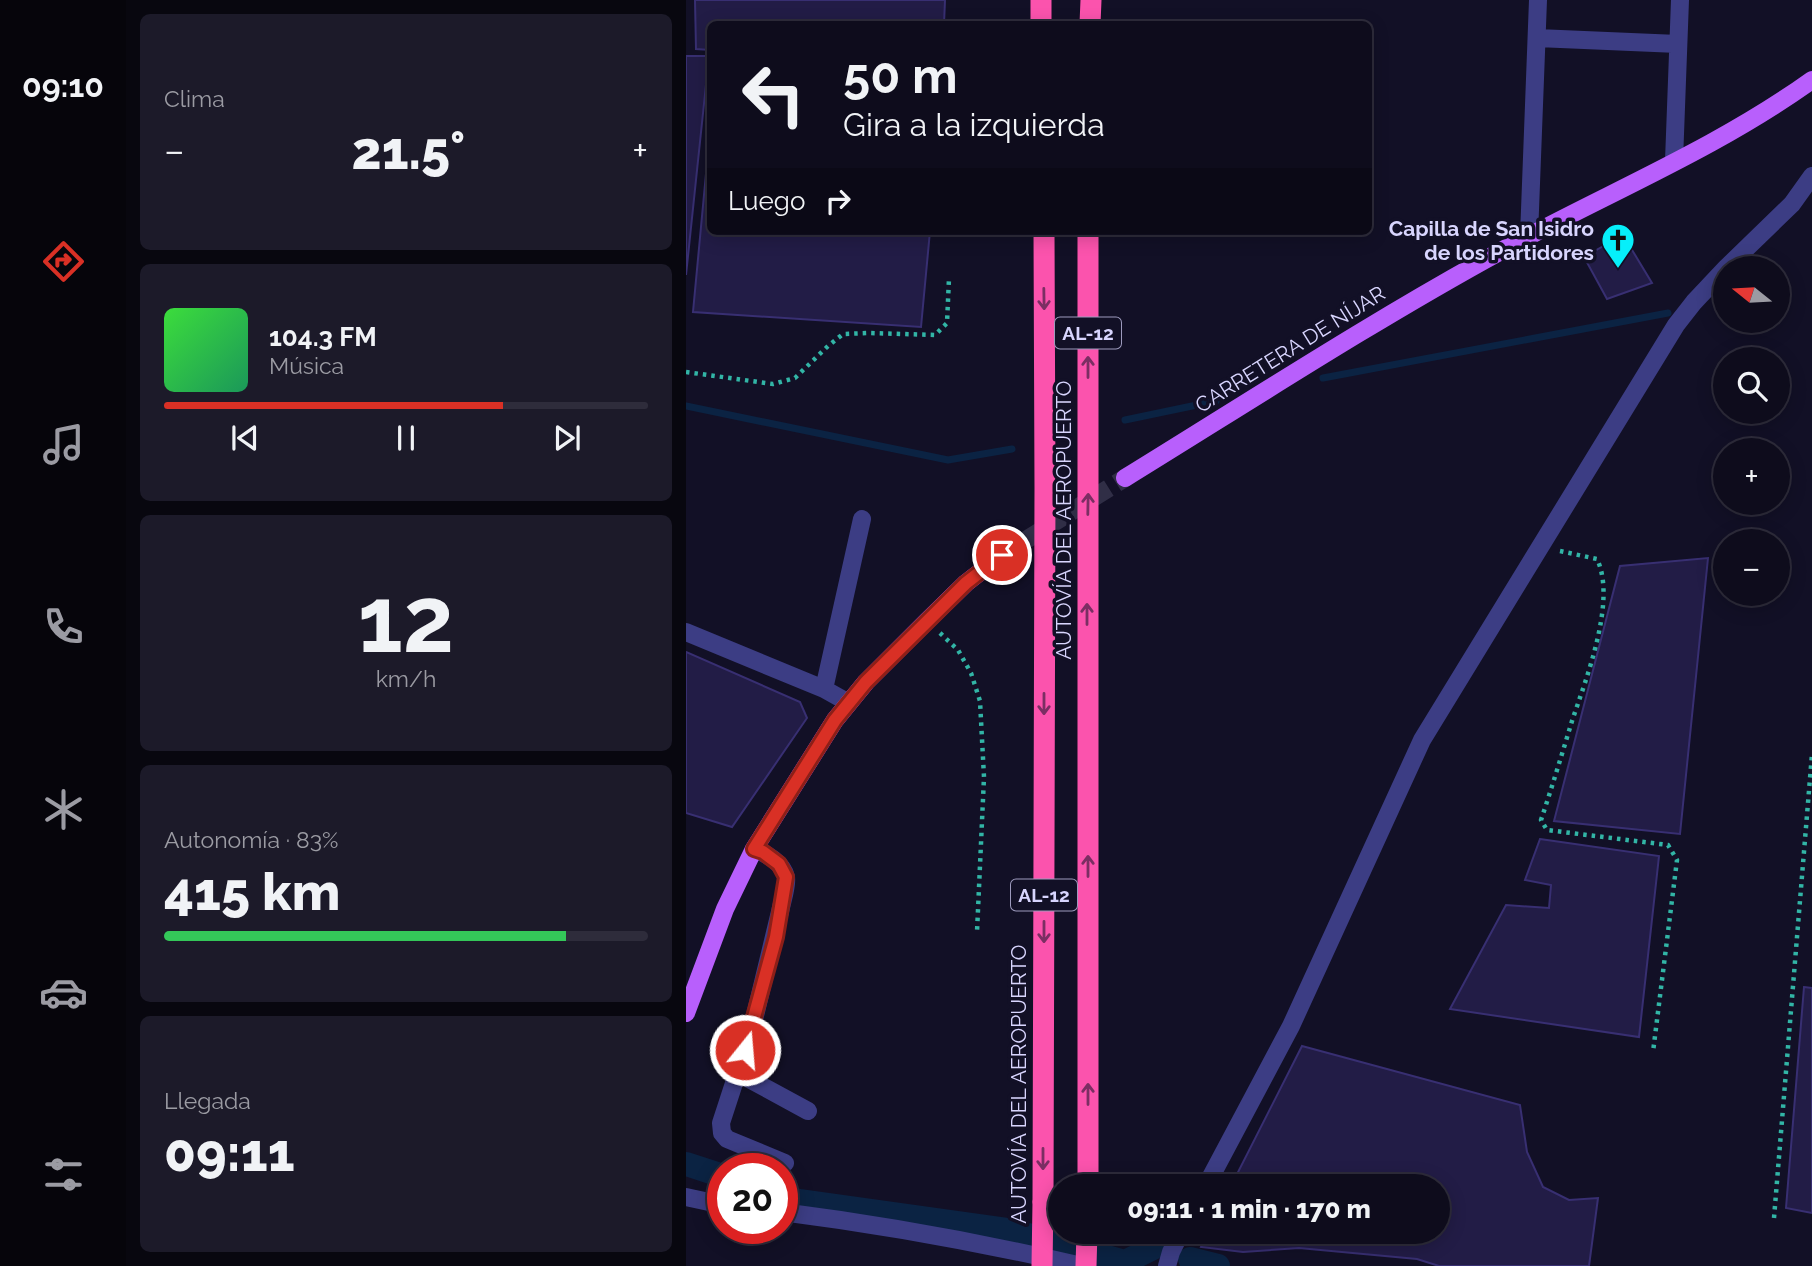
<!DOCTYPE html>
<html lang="es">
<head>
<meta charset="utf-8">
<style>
	:root { --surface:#0e0c1c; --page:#1c1a29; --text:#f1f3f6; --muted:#9b9ba3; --line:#2e2c3b; --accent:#d93025 }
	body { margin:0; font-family:Raleway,sans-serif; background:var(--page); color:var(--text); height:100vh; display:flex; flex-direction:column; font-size:26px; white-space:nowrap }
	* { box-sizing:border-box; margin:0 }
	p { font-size:23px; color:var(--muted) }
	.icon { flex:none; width:38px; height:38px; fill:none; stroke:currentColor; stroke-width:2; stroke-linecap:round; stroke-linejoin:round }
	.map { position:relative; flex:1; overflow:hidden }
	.panel { display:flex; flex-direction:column; gap:14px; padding:14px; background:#08070f; width:560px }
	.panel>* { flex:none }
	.hud { position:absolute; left:21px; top:21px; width:665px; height:214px; border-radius:10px; box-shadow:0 4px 18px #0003,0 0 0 2px var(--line); background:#0e0c1c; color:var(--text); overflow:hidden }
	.needle { width:46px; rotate:288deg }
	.fabs { position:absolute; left:1027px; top:256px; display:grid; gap:14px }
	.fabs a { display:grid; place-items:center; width:77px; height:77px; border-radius:50%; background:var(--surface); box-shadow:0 4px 18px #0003,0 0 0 2px var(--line); font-size:35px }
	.speed { position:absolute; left:21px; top:1153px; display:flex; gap:14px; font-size:35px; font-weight:700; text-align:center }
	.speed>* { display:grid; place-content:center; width:91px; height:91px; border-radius:50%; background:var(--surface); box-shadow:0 4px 18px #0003,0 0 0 2px var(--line); line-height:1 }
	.speed .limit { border:10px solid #d22; background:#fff; color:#111 }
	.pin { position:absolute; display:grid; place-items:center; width:60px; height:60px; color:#fff; margin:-30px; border:4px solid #fff; border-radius:50%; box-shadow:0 2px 7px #0007 }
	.me { position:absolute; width:77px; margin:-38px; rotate:17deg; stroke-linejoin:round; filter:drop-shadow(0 0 5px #0008) }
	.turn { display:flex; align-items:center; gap:24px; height:147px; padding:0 21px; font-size:32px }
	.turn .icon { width:91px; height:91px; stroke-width:2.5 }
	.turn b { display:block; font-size:49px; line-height:60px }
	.then { display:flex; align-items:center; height:66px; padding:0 21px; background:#0003; gap:14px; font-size:26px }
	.big { font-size:52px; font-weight:800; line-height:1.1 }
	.panel .tile { flex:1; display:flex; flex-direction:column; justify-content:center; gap:10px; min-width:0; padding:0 24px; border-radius:10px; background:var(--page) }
	.panel .dial { align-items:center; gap:0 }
	.dial b { font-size:91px; line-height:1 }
	.song { display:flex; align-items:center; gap:21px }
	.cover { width:84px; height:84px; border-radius:10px; background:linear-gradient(135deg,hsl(120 70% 55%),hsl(150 70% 35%)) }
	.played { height:7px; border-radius:4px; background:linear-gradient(90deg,var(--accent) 70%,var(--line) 70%) }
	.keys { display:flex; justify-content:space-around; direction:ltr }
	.heat { display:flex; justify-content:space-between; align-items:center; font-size:38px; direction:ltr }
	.charge { height:10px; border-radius:5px; background:linear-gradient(90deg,#34c759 83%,var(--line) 0) }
	.trip { position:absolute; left:362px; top:1174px; width:402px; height:70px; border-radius:35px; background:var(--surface); box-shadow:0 4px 18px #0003,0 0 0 2px var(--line); font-weight:800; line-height:70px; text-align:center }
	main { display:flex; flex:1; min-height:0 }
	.menu { display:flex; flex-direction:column; width:126px; justify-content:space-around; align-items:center; background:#06050b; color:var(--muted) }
	.menu .icon { width:49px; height:49px }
	.menu .active { color:var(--accent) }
	.menu b { font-size:32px; color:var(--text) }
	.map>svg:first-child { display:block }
</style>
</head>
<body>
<main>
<nav class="menu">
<b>09:10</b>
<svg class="icon active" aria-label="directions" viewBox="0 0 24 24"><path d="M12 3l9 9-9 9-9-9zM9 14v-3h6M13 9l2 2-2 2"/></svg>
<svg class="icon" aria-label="music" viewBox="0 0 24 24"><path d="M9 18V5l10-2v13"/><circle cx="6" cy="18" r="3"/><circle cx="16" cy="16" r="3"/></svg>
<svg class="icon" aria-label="phone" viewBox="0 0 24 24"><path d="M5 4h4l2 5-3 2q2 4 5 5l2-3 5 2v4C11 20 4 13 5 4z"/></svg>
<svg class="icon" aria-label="climate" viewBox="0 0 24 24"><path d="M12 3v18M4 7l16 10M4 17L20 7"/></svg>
<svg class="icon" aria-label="car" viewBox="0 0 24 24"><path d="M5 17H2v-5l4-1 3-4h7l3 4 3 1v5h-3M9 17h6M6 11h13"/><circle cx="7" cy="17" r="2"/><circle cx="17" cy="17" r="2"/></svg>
<svg class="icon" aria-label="filters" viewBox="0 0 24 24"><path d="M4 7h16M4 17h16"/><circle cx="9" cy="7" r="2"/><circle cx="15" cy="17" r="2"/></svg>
</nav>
<section class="panel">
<div class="tile"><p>Clima</p>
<div class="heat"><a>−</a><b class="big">21.5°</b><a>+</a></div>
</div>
<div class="tile">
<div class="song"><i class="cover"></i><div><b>104.3 FM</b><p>Música</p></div></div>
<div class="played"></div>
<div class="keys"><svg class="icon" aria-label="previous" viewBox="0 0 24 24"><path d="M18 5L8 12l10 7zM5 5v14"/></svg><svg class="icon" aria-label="pause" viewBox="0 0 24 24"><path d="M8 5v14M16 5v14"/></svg><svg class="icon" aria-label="next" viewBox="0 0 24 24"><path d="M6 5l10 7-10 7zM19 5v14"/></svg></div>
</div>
<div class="tile dial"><b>12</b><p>km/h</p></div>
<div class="tile"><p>Autonomía · 83%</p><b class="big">415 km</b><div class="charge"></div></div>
<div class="tile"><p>Llegada</p><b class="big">09:11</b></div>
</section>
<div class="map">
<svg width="1126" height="1266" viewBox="0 0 1126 1266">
	<rect width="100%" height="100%" fill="#121026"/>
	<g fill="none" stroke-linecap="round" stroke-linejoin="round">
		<!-- stream -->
		<path stroke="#0b2343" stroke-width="7" d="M637,378L982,313
			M0,406L262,460L326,449
			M439,420L530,401"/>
		<!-- canal -->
		<path stroke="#0b2343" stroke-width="24" d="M0,1164L37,1176
			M96,1196L113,1201L328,1231L439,1262L467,1248
			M504,1259L532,1266"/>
	</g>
	<!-- building -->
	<path fill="#221c46" stroke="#382f72" stroke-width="2" d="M9,0H259L258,24H24V50L10,49Z
		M0,56H23L0,275Z
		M24,131V231H244L235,327L7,312Z
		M937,235L966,283L921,299L898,257Z
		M1022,558L994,834L868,821L934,566Z
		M0,652L114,702L121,718L46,827L0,813Z
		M854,839L973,856L953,1037L764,1009L820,905L863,908L865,885L839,880Z
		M1118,987L1126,988V1213L1100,1208Z
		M616,1046L834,1105L841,1152L857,1187L883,1200L912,1198L903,1266H753L731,1259L613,1248L557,1252L515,1247L522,1232H752V1186H545Z"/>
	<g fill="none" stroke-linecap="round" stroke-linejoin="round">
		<!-- major-tunnel -->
		<path stroke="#302e46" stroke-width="18" stroke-dasharray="18 9" stroke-linecap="butt" d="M316,555L439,478"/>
		<!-- path -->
		<path stroke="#32b5a6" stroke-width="4.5" stroke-dasharray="3.5 5" stroke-linecap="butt" d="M0,372L87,384L109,378L142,346L157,334L182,333L249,335L261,323L263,278
			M874,551L911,559C931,601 900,679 886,721C876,754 866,787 855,820L861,830L982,845L991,860L967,1052
			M254,633L272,650L285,673L294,701L298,777L291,932
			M1088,1218L1126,754"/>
		<!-- minor -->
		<path stroke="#3c3d84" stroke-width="18" d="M851,38L992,44
			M988,161L994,0
			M843,236L852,0
			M1040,268L1106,204L1126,176
			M0,632L138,689L163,703
			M138,689L176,519
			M68,849C80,853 97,863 100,877C101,882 99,890 98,895L66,1028L35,1123L36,1133L41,1139L99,1163
			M52,1073L122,1111
			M520,1186L605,1026L736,740L990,325L1008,302L1040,268
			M0,1197L37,1205
			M96,1212C198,1225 297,1243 396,1266
			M481,1266L485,1252L495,1232"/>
		<!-- major -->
		<path stroke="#b85ffc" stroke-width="18" d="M439,478C564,401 687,321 815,251C919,194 1030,149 1126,80
			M0,1013L39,909L68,849L149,720L180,682L241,621L280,583L316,555"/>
		<!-- highway -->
		<path stroke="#fb53ad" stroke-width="21" d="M355,0V24
			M404,24L405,0
			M402,1186V231
			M357,1202L359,487L358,231
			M400,1266L401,1232"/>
		<!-- highway-bridge -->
		<path stroke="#fb53ad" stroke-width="21" d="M356,1266L357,1202"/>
	</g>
	<!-- one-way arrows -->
	<defs><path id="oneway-shaft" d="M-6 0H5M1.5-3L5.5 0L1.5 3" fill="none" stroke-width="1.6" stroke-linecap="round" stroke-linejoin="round" transform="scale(1.75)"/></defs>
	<g stroke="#7b2e63">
		<use href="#oneway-shaft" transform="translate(358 299) rotate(89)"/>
		<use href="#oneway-shaft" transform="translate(402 367) rotate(-90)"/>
		<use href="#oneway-shaft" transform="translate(402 504) rotate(-89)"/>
		<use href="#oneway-shaft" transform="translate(401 614) rotate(-90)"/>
		<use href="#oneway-shaft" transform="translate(358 704) rotate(90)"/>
		<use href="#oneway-shaft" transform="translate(402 866) rotate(-90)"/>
		<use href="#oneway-shaft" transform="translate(358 932) rotate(90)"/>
		<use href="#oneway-shaft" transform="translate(402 1094) rotate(-90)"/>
		<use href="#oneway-shaft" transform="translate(357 1159) rotate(90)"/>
	</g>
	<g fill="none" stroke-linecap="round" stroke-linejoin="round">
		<defs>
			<path id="route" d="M59,1050L90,937L100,877L93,864L77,852L68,849L149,720L180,682L280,583L316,555"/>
		</defs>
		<!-- route casing -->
		<use href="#route" stroke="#8d1f18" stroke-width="18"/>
		<!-- route -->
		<use href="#route" stroke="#d93025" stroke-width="12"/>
	</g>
	<!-- icons -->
	<defs>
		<symbol id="church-pin" viewBox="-11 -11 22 30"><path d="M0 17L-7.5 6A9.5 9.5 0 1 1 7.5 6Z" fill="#06effa" stroke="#121026"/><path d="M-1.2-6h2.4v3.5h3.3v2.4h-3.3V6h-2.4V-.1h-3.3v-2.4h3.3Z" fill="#111"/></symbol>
	</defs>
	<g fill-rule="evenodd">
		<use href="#church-pin" x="913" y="221" width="38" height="52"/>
	</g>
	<g text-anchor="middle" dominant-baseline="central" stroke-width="7" stroke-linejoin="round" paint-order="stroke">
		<!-- shield labels -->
		<g fill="#121026" stroke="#9d9abd" stroke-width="2">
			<rect x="369" y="317.5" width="66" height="31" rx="5"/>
			<rect x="325" y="879.5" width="66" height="31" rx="5"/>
		</g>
		<g font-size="19" font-weight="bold" fill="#d8d5fe">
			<text x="402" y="333">AL-12</text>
			<text x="358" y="895">AL-12</text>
		</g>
		<!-- poi labels -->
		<g font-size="21" font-weight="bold" fill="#d8d5fe" stroke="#121026" text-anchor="end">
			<text x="908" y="228">Capilla de San Isidro<tspan x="908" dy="24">de los Partidores</tspan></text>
		</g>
		<!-- street labels -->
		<g font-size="21" fill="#d8d5fe" stroke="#121026">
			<text transform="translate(604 349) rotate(-32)">CARRETERA DE NÍJAR</text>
			<text transform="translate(377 520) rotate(-90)">AUTOVÍA DEL AEROPUERTO</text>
			<text transform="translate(332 1084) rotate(-90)">AUTOVÍA DEL AEROPUERTO</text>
		</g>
	</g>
</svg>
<div class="fabs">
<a><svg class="needle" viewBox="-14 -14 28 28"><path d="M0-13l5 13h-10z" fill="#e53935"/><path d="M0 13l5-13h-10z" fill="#9b9ba3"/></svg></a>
<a><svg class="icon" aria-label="search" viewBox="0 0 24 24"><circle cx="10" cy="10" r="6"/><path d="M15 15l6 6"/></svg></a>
<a>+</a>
<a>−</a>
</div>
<div class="speed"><div class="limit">20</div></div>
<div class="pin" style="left:316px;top:555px;background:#d93025"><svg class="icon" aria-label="arrive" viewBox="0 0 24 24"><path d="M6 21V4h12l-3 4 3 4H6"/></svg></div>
<svg class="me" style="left:59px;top:1050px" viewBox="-20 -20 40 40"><circle r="17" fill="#d93025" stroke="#fff" stroke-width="3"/><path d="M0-11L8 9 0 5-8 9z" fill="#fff"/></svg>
<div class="trip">09:11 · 1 min · 170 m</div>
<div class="hud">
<div class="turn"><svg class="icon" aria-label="left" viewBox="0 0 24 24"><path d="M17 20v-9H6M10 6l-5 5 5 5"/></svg><div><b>50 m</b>Gira a la izquierda</div></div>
<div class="then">Luego<svg class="icon" aria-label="right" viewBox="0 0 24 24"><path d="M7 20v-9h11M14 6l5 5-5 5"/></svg></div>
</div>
</div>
</main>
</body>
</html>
